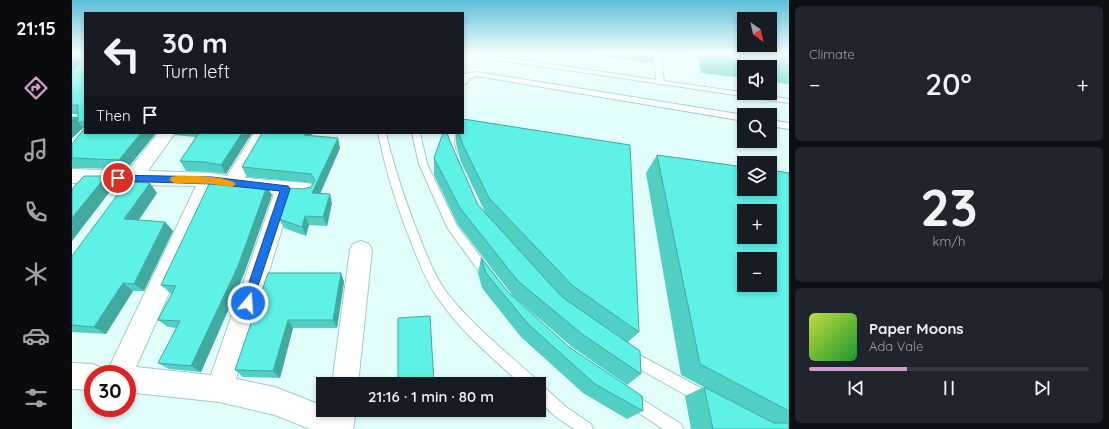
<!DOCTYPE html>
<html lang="en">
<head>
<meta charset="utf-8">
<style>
	:root { --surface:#171b24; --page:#20242c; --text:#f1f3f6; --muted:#9ea1a6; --line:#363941; --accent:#d19ec9 }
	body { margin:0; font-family:Quicksand,sans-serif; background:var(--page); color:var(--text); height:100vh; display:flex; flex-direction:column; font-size:15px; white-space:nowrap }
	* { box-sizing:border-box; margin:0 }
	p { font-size:13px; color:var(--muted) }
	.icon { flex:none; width:22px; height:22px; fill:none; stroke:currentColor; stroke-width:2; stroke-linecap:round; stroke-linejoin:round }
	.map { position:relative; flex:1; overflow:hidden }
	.drawer { display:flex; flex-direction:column; gap:6px; padding:6px; background:#0d0f14; width:320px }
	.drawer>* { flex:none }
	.hud { position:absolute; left:12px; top:12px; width:380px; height:122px; border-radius:0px; box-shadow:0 2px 6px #0003; background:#171b24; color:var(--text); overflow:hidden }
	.needle { width:26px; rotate:147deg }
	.controls { position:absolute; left:665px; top:12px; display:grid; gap:8px }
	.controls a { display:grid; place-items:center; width:40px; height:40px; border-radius:0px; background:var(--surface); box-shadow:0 2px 6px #0003; font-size:20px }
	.speed { position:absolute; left:12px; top:365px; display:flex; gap:8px; font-size:20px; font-weight:700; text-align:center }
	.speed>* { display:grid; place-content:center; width:52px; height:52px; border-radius:50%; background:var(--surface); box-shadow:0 2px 6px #0003; line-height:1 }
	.speed .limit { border:6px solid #d22; background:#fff; color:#111 }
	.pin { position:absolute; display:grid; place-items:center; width:34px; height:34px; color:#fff; margin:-17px; border:2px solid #fff; border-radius:50%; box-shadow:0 1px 4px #0007 }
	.me { position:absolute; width:44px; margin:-22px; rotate:18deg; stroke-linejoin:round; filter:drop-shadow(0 0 3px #0008) }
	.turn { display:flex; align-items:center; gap:14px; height:84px; padding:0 12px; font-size:18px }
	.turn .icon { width:52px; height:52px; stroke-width:2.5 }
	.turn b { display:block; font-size:28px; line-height:34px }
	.then { display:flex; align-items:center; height:38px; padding:0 12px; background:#0003; gap:8px; font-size:15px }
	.big { font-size:30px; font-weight:600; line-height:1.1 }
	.drawer .tile { flex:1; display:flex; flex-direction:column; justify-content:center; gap:6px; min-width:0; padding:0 14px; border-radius:6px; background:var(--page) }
	.drawer .dial { align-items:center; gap:0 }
	.dial b { font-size:52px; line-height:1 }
	.song { display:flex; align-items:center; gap:12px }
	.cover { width:48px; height:48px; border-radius:6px; background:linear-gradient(135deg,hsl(70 70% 55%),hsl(130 70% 35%)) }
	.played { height:4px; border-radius:2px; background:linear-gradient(90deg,var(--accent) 35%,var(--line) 35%) }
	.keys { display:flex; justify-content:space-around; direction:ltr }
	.heat { display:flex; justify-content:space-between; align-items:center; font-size:22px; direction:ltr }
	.trip { position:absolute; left:244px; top:377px; width:230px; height:40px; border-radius:0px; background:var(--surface); box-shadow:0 2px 6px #0003; font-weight:600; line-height:40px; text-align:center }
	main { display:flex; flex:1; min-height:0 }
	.tab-bar { display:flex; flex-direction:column; width:72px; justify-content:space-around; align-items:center; background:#090b0e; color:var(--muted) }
	.tab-bar .icon { width:28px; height:28px }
	.tab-bar .active { color:var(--accent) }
	.tab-bar b { font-size:18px; color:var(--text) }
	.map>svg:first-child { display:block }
</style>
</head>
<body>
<main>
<nav class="tab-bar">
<b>21:15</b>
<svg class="icon active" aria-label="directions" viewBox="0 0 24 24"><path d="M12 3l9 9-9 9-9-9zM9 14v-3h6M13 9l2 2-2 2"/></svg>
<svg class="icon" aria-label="music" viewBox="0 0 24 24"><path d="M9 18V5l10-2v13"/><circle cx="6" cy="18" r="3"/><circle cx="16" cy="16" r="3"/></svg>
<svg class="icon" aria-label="phone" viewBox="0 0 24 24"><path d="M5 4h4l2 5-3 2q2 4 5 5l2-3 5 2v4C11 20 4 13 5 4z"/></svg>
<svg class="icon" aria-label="climate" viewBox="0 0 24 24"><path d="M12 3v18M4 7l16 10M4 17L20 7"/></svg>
<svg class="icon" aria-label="car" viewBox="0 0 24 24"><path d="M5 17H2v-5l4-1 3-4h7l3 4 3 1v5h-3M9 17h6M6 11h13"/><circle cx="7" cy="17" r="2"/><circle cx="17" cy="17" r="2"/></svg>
<svg class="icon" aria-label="filters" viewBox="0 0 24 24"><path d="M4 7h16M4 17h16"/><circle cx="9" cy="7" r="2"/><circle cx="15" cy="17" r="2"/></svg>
</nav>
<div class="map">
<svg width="717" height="429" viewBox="0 0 717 429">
	<rect width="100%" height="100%" fill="#e2fefb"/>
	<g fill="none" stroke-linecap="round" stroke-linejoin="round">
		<defs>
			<path id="service" d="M397,54H411L584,80L582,54H588L592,81L717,99V103L400,56Z
				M405,72L672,115V121L405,76L398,78L394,84H391L392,74Z
				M698,120L717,123V129L698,126Z
				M306,133H314C323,172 336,209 351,246C358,263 365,280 376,294C401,326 434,352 464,379L466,384H449C421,358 390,333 368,301C356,285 348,265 341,247C326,210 314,172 306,133Z
				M340,133H348L355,164L385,226L420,272L422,275L420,278L416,280L412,278L376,229L347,164Z
				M375,133H383L382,144L385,154L384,156H378C374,148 374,142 375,133Z
				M558,350L638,393L640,398L638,403L633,405L628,403L553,361L552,356L553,351Z
				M467,385L472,387L494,407L519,424L521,429H502L484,417L467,401Z
				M560,393L609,424L611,429H591L555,405L553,400L555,395Z"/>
			<path id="minor" d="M86,133H103L76,171L139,173L155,176L182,133H198L173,178L235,183L242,185L245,190L242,195L235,197L220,196L164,379L203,387L251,406V410H284L281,429H238L203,415L147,402L55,392V374H34L124,186L66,185C61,192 57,194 48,191L46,186L47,184L0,183V169L56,171ZM144,188L202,194L139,375L64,367Z
				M289,241L297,244L300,250L286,384H260L278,250L281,244Z
				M0,363L21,364L30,368L33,374H21V390L0,389Z"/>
		</defs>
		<!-- service casing -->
		<use href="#service" stroke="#9eccc7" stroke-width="2"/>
		<!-- minor casing -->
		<use href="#minor" stroke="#9eccc7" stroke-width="2"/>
		<!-- service -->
		<use href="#service" fill="#fff" fill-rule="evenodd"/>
		<!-- minor -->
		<use href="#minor" fill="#fff" fill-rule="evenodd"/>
	</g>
	<!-- wall -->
	<path fill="#51cfc5" d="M13,54V133H84L55,169L0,168V144L12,129L11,128L0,138V117L6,118V114H0V71L7,65V63L0,70Z
		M508,54H584L580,63Z
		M624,54H717V84L698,82V67H672V78L629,73Z
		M101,133H180L154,174L139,172L114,171L108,161L124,137L103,135Z
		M190,133H240L239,136L268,148L248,194L260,203L255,226L237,225L234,236L212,228L207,219L231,189L239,187L241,183L175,177L170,167Z
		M384,133H391L567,332L556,342L569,374L555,385L500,347L441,296L386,225L362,175V158L413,212L389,162L384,144Z
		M585,155L717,173V429H619L613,396L632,387L609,375L574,173Z
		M85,193L67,220L93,222L101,231L72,291H61L34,334L0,332V256Z
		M200,195L172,274L129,372L97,369L86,363L105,328L96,327L86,320L100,294L98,293L89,285Z
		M409,258L436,292L497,347L571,411L555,419L511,393L449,337L410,288L406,273Z
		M196,273H269L272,282L265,328H221L208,378L171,377L163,370Z"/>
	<!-- shaded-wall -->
	<path fill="#42a9a0" d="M0,54H8V63L0,70Z
		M3,118L11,128L0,138V120Z
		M69,133H84L55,169L47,160Z
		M170,133H180L154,174L149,165Z
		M233,133H240L235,145L232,135Z
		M266,138L268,148L244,203L240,193Z
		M34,176L43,185L0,241V218Z
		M78,183L85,193L61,228L52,219Z
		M195,186L200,195L172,274L129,372L119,366Z
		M258,194L260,203L255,226L251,217Z
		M233,216L237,225L234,236L230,227Z
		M93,222L101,231L72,291L62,284Z
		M269,273L272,282L265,328L261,320Z
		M51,283L61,291L34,334L22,327Z
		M216,320L221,328L208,378L201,371Z"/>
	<!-- building -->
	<path fill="#5ef1e5" stroke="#42a9a0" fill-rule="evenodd" d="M7,54H13V122H6V118H3L0,120V117L6,118V105H0V71L7,65Z
		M664,54H717V60Z
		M391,119L558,145L567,332L501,286L417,198L391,145L387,133H391Z
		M13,128V133H69L47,160L0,158V144Z
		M127,133H170L149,165L133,162L108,161Z
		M190,133H233L232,135L266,138L240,193L258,194L251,217L233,216L230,227L207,219L217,188L231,189L239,187L243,180L239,174L170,167Z
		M371,133H375L380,146L406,205L490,297L568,351L569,374L510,334L446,281L388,208L362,158Z
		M585,155L672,167V189H698V170L717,173V411L628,364ZM672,211H698V237H672ZM672,259H698V285H672Z
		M12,176H34L0,218V189Z
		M139,180L195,186L166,266L119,366L86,363L108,321L86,320L104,286L89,285Z
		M55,182L78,183L52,219L93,222L62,284L51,283L22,327L0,325V256Z
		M409,258L436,292L497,347L570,396L571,411L523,384L456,324L414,273Z
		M196,273H269L261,320H216L201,371L163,370Z
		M358,316L362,384H326V318Z
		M632,387L702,423H717V429H641Z"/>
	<!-- sky -->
	<linearGradient id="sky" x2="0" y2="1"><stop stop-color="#5cbed8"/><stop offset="0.47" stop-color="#f2fffd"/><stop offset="1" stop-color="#f2fffd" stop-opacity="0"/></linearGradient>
	<rect width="717" height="114" fill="url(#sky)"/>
	<!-- route -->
	<path fill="#1a73e8" stroke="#114b97" d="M46,175L140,177L216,186L218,189L179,307L176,308L172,307L170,303L208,191L140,184L46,181L41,178Z"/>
	<!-- slow -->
	<path fill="#f59e0b" d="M99,177C109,174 158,176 164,184L160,187L140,184L102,183L98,180Z"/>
</svg>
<div class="controls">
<a><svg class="needle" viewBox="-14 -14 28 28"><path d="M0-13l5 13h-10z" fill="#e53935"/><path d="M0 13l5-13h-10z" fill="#9ea1a6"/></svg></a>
<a><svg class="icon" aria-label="sound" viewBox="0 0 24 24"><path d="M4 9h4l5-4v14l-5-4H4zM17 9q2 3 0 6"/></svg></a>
<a><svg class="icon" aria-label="search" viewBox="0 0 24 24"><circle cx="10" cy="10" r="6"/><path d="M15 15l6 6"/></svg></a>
<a><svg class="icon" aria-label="layers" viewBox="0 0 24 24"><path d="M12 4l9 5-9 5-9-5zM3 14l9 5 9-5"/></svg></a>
<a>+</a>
<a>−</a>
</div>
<div class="speed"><div class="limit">30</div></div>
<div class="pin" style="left:46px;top:178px;background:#d93025"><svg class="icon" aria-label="arrive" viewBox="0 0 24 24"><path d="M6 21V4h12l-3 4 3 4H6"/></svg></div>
<svg class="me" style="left:176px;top:303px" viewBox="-20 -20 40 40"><circle r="17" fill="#1a73e8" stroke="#fff" stroke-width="3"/><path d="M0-11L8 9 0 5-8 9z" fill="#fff"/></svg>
<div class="trip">21:16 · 1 min · 80 m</div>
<div class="hud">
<div class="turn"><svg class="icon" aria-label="left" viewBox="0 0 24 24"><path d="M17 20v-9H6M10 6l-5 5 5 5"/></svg><div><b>30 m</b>Turn left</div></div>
<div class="then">Then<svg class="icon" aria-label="arrive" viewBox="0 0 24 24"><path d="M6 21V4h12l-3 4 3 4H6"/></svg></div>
</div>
</div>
<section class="drawer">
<div class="tile"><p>Climate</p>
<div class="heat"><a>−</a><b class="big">20°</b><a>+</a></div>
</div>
<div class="tile dial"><b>23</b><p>km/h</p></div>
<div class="tile">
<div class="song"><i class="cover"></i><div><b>Paper Moons</b><p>Ada Vale</p></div></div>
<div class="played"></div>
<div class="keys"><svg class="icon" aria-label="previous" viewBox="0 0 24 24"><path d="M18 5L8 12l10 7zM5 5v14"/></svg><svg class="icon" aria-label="pause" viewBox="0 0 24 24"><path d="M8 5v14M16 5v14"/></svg><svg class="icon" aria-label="next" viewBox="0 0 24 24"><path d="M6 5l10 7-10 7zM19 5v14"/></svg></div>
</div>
</section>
</main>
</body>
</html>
